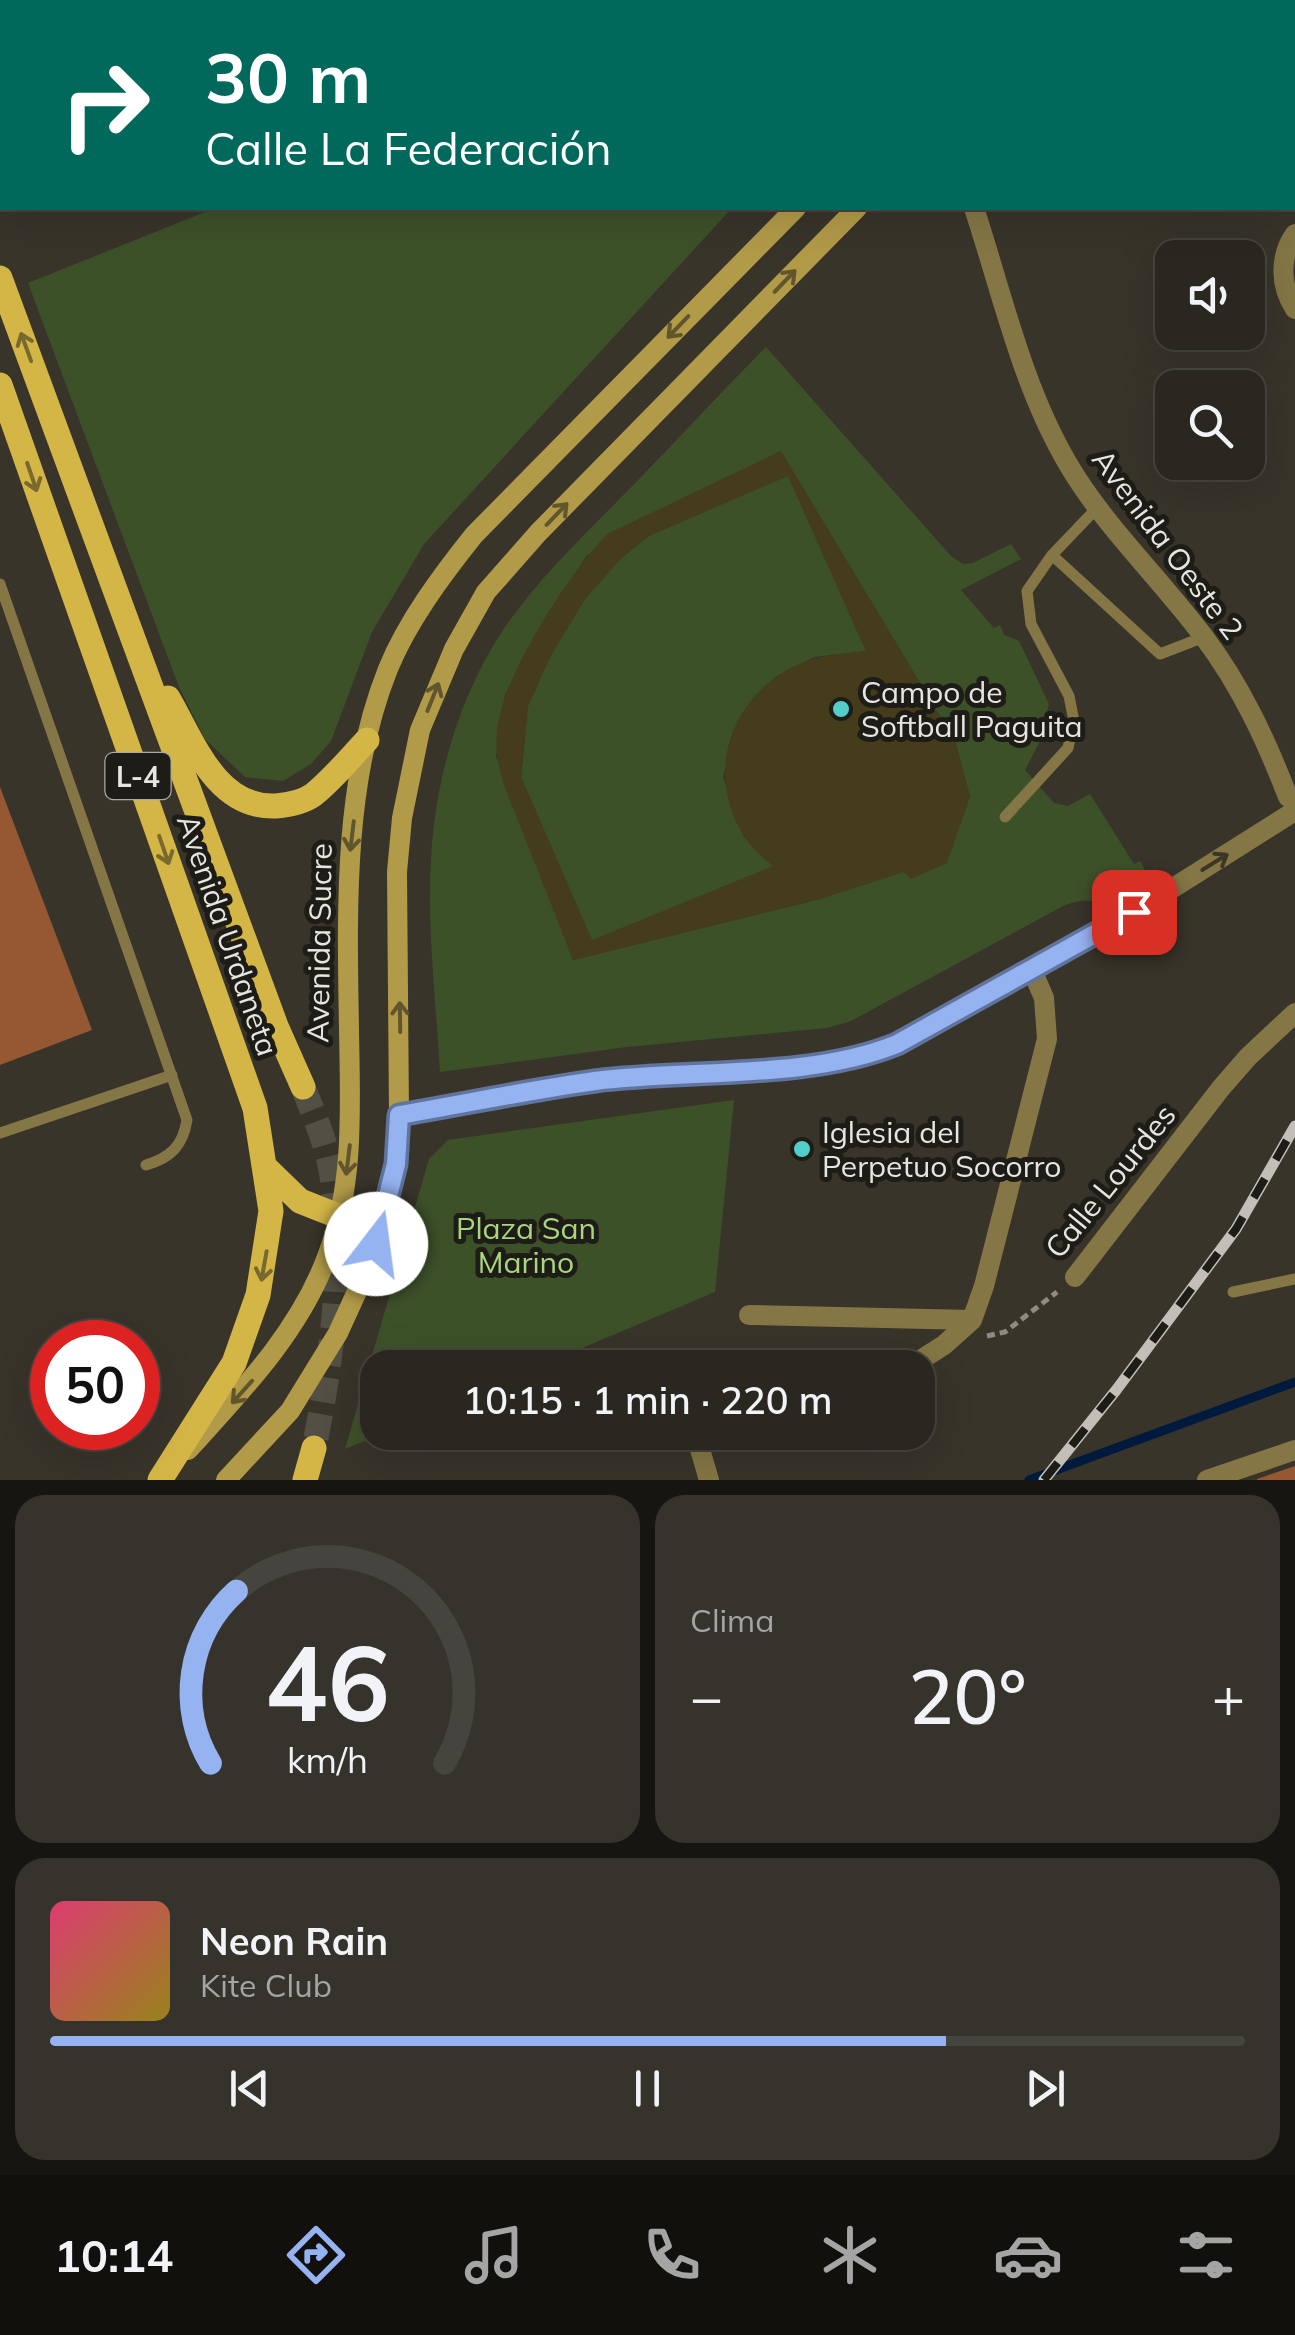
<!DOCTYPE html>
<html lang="es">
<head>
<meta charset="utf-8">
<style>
	:root { --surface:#2a2720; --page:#36332d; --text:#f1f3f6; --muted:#a5a5a5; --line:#46443e; --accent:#95b2f1 }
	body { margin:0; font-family:Mulish,sans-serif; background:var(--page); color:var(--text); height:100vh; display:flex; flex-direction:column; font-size:38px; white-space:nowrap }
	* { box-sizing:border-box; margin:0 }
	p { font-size:32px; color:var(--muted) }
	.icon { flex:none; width:55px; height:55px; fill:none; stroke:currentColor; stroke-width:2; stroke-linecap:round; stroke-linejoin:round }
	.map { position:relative; height:1480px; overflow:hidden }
	.sheet { display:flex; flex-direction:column; gap:15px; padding:15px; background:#171512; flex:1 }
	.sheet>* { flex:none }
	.guide { position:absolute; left:0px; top:0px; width:1295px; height:210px; box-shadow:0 10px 40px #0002,0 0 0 2px var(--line); background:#00695c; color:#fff; overflow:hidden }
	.controls { position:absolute; left:1155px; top:240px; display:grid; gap:20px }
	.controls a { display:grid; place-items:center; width:110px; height:110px; border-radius:20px; background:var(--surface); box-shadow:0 10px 40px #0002,0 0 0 2px var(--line); font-size:50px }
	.speed { position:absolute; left:30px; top:1320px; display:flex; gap:20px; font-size:50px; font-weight:700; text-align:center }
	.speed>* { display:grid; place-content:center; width:130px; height:130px; border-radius:50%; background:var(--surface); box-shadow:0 10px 40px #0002,0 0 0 2px var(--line); line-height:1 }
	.speed .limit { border:15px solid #d22; background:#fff; color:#111 }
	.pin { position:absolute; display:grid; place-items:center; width:85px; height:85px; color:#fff; margin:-42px; border-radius:20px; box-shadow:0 5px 15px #0006 }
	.me { position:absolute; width:110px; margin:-55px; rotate:15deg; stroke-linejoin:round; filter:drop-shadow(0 0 8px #0008) }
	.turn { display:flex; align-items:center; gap:35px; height:210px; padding:0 40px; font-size:45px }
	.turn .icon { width:130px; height:130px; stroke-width:2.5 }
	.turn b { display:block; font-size:70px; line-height:85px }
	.big { font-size:75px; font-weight:600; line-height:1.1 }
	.sheet .card { flex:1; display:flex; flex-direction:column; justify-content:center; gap:15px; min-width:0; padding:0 35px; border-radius:30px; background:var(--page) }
	.sheet .dial { align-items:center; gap:0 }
	.dial svg { height:260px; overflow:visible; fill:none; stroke:var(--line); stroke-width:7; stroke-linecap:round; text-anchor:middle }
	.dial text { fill:var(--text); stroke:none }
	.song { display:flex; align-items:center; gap:30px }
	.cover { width:120px; height:120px; border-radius:15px; background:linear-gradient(135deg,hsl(340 70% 55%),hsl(50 70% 35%)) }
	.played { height:10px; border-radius:5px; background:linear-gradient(90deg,var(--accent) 75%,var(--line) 75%) }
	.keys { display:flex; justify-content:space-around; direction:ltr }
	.heat { display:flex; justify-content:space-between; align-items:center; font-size:55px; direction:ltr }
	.sheet .tiles { flex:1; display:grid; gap:15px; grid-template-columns:1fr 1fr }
	.card:last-child { grid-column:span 2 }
	.trip { position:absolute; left:360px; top:1350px; width:575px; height:100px; border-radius:30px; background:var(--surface); box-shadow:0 10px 40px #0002,0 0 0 2px var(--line); font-weight:600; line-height:100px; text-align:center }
	.dock { display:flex; height:160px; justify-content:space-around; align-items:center; background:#11100d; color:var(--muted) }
	.dock .icon { width:70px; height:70px }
	.dock .on { color:var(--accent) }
	.dock b { font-size:45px; color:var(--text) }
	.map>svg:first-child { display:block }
</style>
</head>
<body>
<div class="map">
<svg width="1295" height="1480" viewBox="0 0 1295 1480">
	<rect width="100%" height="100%" fill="#38342a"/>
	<!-- green -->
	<path fill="#3d5129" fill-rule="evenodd" d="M215,208H732L424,544L372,632L331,741L311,764L283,781L245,777L205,739L179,687L28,283Z
		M766,347L951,556L963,564L973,563L1011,544L1021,559L961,590L994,628L1000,625L1004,635L1019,641L1049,704L1040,741L1025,770L1054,803L1068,806L1090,794L1134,864L1140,861L1153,884L1110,909C1092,899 1083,898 1063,906L851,1021L827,1028L627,1047L440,1072C436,1001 427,930 431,859C435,780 459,696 503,630C541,574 593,527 640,478C682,435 723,390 766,347ZM780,451L955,741L970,797L911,879L905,871L820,899L573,960L496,756L505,695L539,631L587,555Z
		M788,475L866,651L814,657L777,676L763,688L735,730L723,777L744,837L775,866L592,941L521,777L528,706L550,656L585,599L620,559L649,536Z
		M734,1100L715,1292L537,1367L378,1368V1432L384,1433L345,1449L429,1159L448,1140Z"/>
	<!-- sand -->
	<path fill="#443c1b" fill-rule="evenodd" d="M781,451L955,741L970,797L947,863L911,879L904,872L820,899L573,960L504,785C498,764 494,745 498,723C508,668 568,575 607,534ZM788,476L866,651C833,655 806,656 778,676C709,723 708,818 773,866L592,940L521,777L528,705L551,656L585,599L620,559L649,536Z"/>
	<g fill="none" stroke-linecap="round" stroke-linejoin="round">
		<!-- stream -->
		<path stroke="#001a3e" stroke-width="9" d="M1029,1480L1295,1382"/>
	</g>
	<!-- building -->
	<path fill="#955833" d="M0,787L92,1030L0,1065Z
		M1295,1466V1480H1257V1479Z"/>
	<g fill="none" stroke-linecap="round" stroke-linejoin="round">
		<!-- primary-tunnel -->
		<path stroke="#524f45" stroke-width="25" stroke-dasharray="25 12" stroke-linecap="butt" d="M303,1087C314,1115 328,1147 332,1176C344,1267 332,1359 314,1448"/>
		<!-- path -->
		<path stroke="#8e8b82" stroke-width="5" stroke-dasharray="8 5" stroke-linecap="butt" d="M987,1336L1005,1332L1057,1292"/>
		<!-- service -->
		<path stroke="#847645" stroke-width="11" d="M1097,508L1052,555L1160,654L1204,637
			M0,584L187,1120C183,1146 170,1158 146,1165
			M1005,817L1068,748L1074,721L1069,696L1031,624L1027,591L1052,555
			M0,1133L172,1075
			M1233,1292L1295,1279"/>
		<!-- minor -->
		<path stroke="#847645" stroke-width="20" d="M907,0V2
			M974,208C1002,293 1022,386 1068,464C1105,527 1160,578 1204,637C1241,686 1266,740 1288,797
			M1295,234C1279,257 1280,286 1295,309
			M399,1115C464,1104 530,1090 595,1081C691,1069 808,1080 897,1044L1135,912L1295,811
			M1075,1277L1221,1088L1248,1057L1295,1013
			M749,1315L972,1320
			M908,1368L944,1345L972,1320L984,1286L1047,1039L1044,998L1032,970
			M695,1432L709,1480
			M1207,1480L1295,1450"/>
		<!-- secondary -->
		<path stroke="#b19a48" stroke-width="20" d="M996,2L999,0
			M1057,2L1060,0
			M188,1450C241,1392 301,1330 328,1254C355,1182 350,1104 349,1029C347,910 343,781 388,669C407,622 442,575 474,535L796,208
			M226,1480L290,1411L338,1333L370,1263L382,1224L396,1164L399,1115L397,872L402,818L420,730L454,649L486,592L538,533L857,208"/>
		<!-- primary -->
		<path stroke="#d4b647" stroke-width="25" d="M0,278L276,1026L303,1087
			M0,385L255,1108L271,1211L258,1295L234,1363L160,1480
			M168,698C193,741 216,809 276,806C288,805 303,802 313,795C333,779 350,758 367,740
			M267,1169L300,1201L338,1216L382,1224
			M305,1480L314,1448"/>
		<defs>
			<path id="rail" d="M1044,1480L1117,1389L1236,1229L1295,1126"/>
		</defs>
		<!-- rail casing -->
		<use href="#rail" stroke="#c2bfb9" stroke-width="11"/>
		<!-- rail -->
		<use href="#rail" stroke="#1d1c17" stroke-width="8" stroke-dasharray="22" stroke-linecap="butt"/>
	</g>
	<!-- one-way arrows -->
	<defs><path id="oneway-shaft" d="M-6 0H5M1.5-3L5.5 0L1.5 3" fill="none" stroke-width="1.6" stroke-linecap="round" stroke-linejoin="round" transform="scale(2.5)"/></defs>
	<g stroke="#60552d">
		<use href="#oneway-shaft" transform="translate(785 281) rotate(-46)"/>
		<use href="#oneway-shaft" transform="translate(678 327) rotate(134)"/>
		<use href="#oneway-shaft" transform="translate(557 514) rotate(-46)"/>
		<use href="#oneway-shaft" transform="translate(433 697) rotate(-68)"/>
		<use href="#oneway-shaft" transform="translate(352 836) rotate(97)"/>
		<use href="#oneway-shaft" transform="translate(400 1017) rotate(-91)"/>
		<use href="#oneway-shaft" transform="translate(348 1160) rotate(97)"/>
		<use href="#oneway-shaft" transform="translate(242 1392) rotate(132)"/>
	</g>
	<g stroke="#78692f">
		<use href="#oneway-shaft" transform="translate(26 347) rotate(-110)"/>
		<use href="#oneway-shaft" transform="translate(32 477) rotate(71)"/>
		<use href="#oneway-shaft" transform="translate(164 850) rotate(71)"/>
		<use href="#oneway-shaft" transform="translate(264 1266) rotate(100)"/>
	</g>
	<use stroke="#3c3725" href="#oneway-shaft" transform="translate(1215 862) rotate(-32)"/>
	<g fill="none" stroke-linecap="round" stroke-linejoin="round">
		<defs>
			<path id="route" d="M376,1244L396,1164L399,1115C464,1104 530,1090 595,1081C691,1069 808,1080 897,1044L1134,912"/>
		</defs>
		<!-- route casing -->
		<use href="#route" stroke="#61749d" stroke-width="25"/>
		<!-- route -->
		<use href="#route" stroke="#95b2f1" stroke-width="18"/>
	</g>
	<!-- markers -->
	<g fill="#53cdca" stroke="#1d1c17" stroke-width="4">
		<circle cx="841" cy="709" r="10"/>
		<circle cx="802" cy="1149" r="10"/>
	</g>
	<g text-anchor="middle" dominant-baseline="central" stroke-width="10" stroke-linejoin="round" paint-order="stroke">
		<!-- shield labels -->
		<rect fill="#1d1c17" stroke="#aaa9a3" stroke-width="2.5" x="105.5" y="753" width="65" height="46" rx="8"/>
		<g font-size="28" font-weight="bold" fill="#e7e5df">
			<text x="138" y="776">L-4</text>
		</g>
		<!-- street labels -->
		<g font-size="30" fill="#e7e5df" stroke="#1d1c17">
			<text transform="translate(1168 544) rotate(53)">Avenida Oeste 2</text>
			<text transform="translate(228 935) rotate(71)">Avenida Urdaneta</text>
			<text transform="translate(319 943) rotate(-89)">Avenida Sucre</text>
			<text transform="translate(1110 1181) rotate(-51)">Calle Lourdes</text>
		</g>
		<!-- poi labels -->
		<g font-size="30" fill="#e7e5df" stroke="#1d1c17" text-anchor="start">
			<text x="861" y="692">Campo de<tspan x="861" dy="34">Softball Paguita</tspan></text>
			<text x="822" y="1132">Iglesia del<tspan x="822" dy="34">Perpetuo Socorro</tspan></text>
		</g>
		<!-- park labels -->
		<g font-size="30" fill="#a9d67d" stroke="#1d1c17">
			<text x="526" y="1228">Plaza San<tspan x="526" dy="34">Marino</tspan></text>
		</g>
	</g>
</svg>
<div class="controls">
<a><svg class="icon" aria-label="sound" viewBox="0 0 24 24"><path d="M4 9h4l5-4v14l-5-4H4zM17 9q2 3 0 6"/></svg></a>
<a><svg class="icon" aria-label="search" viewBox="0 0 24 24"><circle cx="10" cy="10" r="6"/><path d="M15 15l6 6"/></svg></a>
</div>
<div class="speed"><div class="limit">50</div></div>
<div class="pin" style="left:1134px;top:912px;background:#d93025"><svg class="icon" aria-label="arrive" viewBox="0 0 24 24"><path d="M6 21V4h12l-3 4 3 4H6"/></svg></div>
<svg class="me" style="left:376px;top:1244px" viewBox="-20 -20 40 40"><circle r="19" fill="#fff"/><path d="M0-13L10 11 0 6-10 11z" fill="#95b2f1"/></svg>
<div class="trip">10:15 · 1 min · 220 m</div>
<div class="guide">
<div class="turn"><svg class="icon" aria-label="right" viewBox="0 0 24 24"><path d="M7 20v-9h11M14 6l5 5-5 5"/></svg><div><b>30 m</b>Calle La Federación</div></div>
</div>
</div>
<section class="sheet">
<div class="tiles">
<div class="card dial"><svg viewBox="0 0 100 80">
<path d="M14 69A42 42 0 1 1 86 69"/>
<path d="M14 69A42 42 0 0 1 22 16" stroke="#95b2f1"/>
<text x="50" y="56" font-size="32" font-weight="700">46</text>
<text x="50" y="72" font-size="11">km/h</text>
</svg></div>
<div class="card"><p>Clima</p>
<div class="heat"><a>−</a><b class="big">20°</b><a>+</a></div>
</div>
<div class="card">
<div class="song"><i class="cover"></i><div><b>Neon Rain</b><p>Kite Club</p></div></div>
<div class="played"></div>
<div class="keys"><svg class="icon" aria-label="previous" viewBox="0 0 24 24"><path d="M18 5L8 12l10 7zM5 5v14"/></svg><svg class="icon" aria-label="pause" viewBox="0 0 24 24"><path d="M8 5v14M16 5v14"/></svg><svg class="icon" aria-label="next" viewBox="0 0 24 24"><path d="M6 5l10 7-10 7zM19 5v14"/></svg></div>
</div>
</div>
</section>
<nav class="dock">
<b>10:14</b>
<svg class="icon on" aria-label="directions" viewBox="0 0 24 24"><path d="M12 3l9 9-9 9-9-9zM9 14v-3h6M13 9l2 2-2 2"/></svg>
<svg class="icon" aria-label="music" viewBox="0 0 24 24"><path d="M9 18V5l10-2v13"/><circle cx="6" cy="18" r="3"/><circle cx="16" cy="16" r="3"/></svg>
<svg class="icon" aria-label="phone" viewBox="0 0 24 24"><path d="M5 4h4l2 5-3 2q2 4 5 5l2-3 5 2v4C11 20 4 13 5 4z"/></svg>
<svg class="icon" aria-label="climate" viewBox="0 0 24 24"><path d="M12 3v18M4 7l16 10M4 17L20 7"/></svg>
<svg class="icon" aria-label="car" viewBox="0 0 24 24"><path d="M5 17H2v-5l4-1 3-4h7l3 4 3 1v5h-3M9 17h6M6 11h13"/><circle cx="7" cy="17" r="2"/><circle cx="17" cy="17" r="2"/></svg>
<svg class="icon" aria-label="filters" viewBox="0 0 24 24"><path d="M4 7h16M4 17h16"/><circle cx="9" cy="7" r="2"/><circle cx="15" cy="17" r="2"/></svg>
</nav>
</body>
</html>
